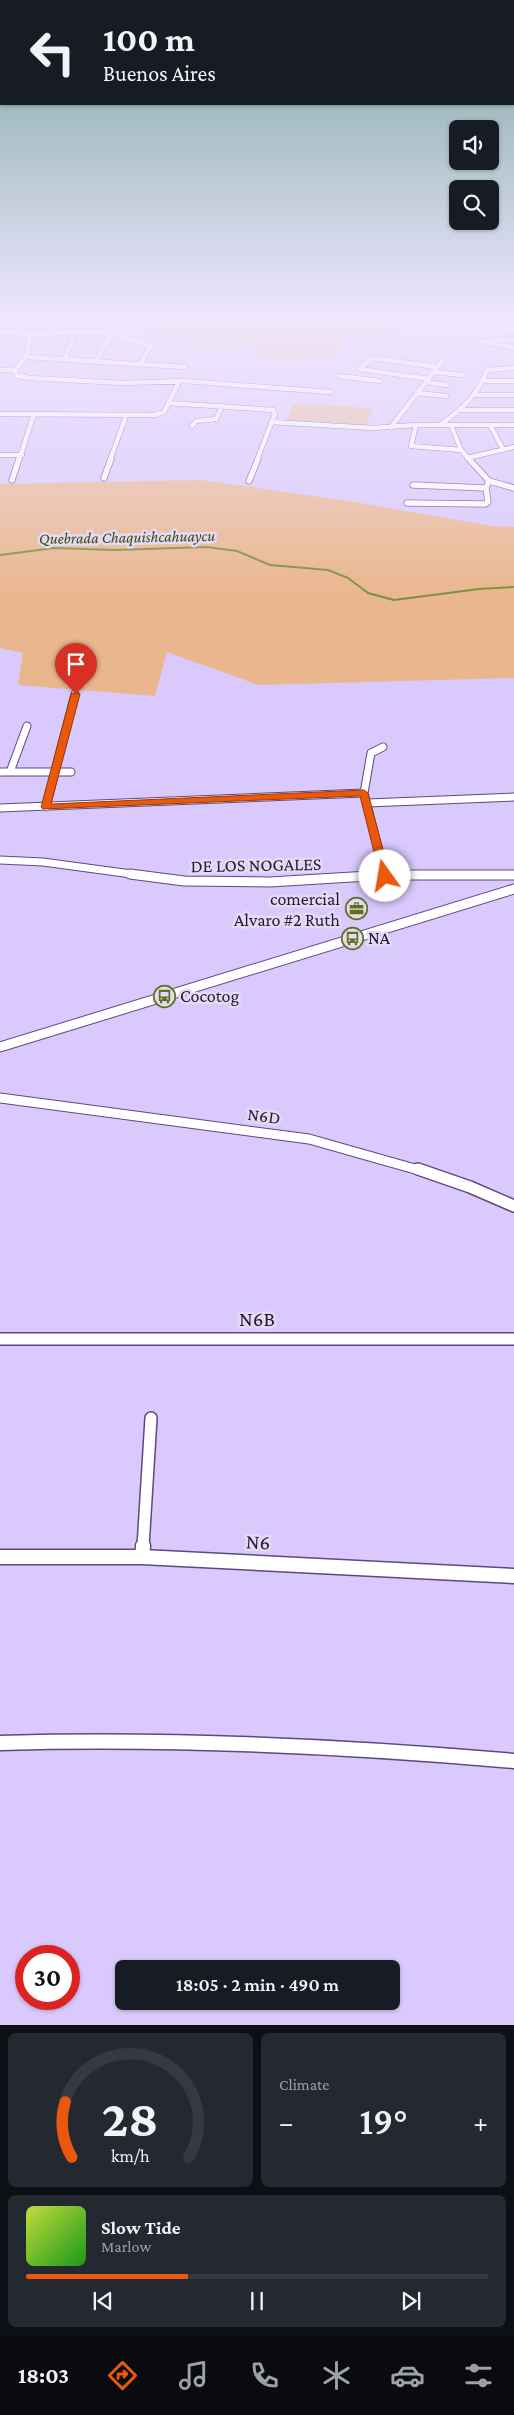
<!DOCTYPE html>
<html lang="en">
<head>
<meta charset="utf-8">
<style>
	:root { --surface:#171b24; --page:#242831; --text:#f1f3f6; --muted:#9ea1a6; --line:#363941; --accent:#ea580c }
	body { margin:0; font-family:"Crimson Pro",serif; background:var(--page); color:var(--text); height:100vh; display:flex; flex-direction:column; font-size:19px; white-space:nowrap }
	* { box-sizing:border-box; margin:0 }
	p { font-size:16px; color:var(--muted) }
	.icon { flex:none; width:28px; height:28px; fill:none; stroke:currentColor; stroke-width:2; stroke-linecap:round; stroke-linejoin:round }
	.map { position:relative; height:2025px; overflow:hidden }
	.drawer { display:flex; flex-direction:column; gap:8px; padding:8px; background:#0d0f14; flex:1 }
	.drawer>* { flex:none }
	.guide { position:absolute; left:0px; top:0px; width:515px; height:105px; box-shadow:0 1px 4px #0004; background:#171b24; color:var(--text); overflow:hidden }
	.buttons { position:absolute; left:449px; top:120px; display:grid; gap:10px }
	.buttons a { display:grid; place-items:center; width:50px; height:50px; border-radius:8px; background:var(--surface); box-shadow:0 1px 4px #0004; font-size:25px }
	.speed { position:absolute; left:15px; top:1945px; display:flex; gap:10px; font-size:25px; font-weight:700; text-align:center }
	.speed>* { display:grid; place-content:center; width:65px; height:65px; border-radius:50%; background:var(--surface); box-shadow:0 1px 4px #0004; line-height:1 }
	.speed .limit { border:8px solid #d22; background:#fff; color:#111 }
	.pin { position:absolute; display:grid; place-items:center; width:42px; height:42px; color:#fff; margin:-51px -21px; border-radius:50% 50% 50% 0; rotate:-45deg; box-shadow:0 0 5px #0007 }
	.pin .icon { rotate:45deg }
	.me { position:absolute; width:55px; margin:-28px; rotate:347deg; stroke-linejoin:round; filter:drop-shadow(0 0 4px #0008) }
	.turn { display:flex; align-items:center; gap:18px; height:105px; padding:0 20px; font-size:22px }
	.turn .icon { width:65px; height:65px; stroke-width:2.5 }
	.turn b { display:block; font-size:35px; line-height:42px }
	.big { font-size:38px; font-weight:600; line-height:1.1 }
	.drawer .card { flex:1; display:flex; flex-direction:column; justify-content:center; gap:8px; min-width:0; padding:0 18px; border-radius:8px; background:var(--page) }
	.drawer .dial { align-items:center; gap:0 }
	.dial svg { height:130px; overflow:visible; fill:none; stroke:var(--line); stroke-width:7; stroke-linecap:round; text-anchor:middle }
	.dial text { fill:var(--text); stroke:none }
	.song { display:flex; align-items:center; gap:15px }
	.cover { width:60px; height:60px; border-radius:8px; background:linear-gradient(135deg,hsl(70 70% 55%),hsl(120 70% 35%)) }
	.played { height:5px; border-radius:2px; background:linear-gradient(90deg,var(--accent) 35%,var(--line) 35%) }
	.keys { display:flex; justify-content:space-around; direction:ltr }
	.heat { display:flex; justify-content:space-between; align-items:center; font-size:28px; direction:ltr }
	.drawer .tiles { flex:1; display:grid; gap:8px; grid-template-columns:1fr 1fr }
	.card:last-child { grid-column:span 2 }
	.trip { position:absolute; left:115px; top:1960px; width:285px; height:50px; border-radius:8px; background:var(--surface); box-shadow:0 1px 4px #0004; font-weight:600; line-height:50px; text-align:center }
	.dock { display:flex; height:80px; justify-content:space-around; align-items:center; background:#090b0e; color:var(--muted) }
	.dock .icon { width:35px; height:35px }
	.dock .current { color:var(--accent) }
	.dock b { font-size:22px; color:var(--text) }
	.map>svg:first-child { display:block }
</style>
</head>
<body>
<div class="map">
<svg width="514" height="2025" viewBox="0 0 514 2025">
	<rect width="100%" height="100%" fill="#d9c9fc"/>
	<!-- green -->
	<path fill="#eab68d" d="M0,316H461L457,321L347,339L333,357L276,360L257,353V347L201,349L189,338L115,327L88,324L33,327L0,326Z
		M293,403L373,408L366,426L287,421Z
		M201,480L355,502L492,526L514,527V678L259,685L167,652L155,696L18,685L23,653L0,648V484Z"/>
	<g fill="none" stroke-linecap="round" stroke-linejoin="round">
		<!-- stream-far1 -->
		<path stroke="#7d8e40" stroke-width="1" d="M0,320L117,316L212,319L237,316"/>
		<!-- stream -->
		<path stroke="#7d8e40" stroke-width="2" d="M0,555L54,548L115,550L207,547L237,551L270,565L328,570L348,578L368,593L394,600L479,589L514,587"/>
		<defs>
			<path id="street-far5" d="M506,329H514
				M0,331L30,335L89,331L111,334L151,346L140,364
				M495,340H514
				M481,341L514,348
				M26,357L185,367
				M64,360L76,331
				M95,362L111,334
				M0,370H15
				M15,370L17,376L30,378L124,383L185,381L330,392
				M15,370L26,357L30,335
				M434,372L462,375
				M339,376L380,381
				M429,379L360,369L372,358L436,367
				M484,381H514
				M426,382L447,385
				M417,393L446,396
				M476,395H514
				M168,403L273,410L275,414L257,460
				M462,410H514
				M0,414L155,415L164,412L179,382
				M271,422L373,428L416,425H514
				M416,425L411,446L461,450
				M440,425C461,410 478,395 487,370L514,368
				M451,425L461,450L470,460
				M490,425L503,449
				M192,426L196,421L216,419L222,406
				M391,427L442,361
				M0,455H22
				M467,458L514,447
				M19,460L34,414
				M110,460L126,416"/>
			<path id="street-far4" d="M469,459L489,481
				M104,478L111,459
				M12,480L19,459
				M249,481L258,459
				M489,481L514,488
				M413,485L486,488
				M407,503L485,504L488,502L486,488L489,481"/>
			<path id="street-far3" d="M0,772H71
				M10,772L27,726
				M364,793L371,753L383,747
				M368,803L514,797
				M46,807L75,694
				M0,808L364,793L385,875
				M0,860L43,862L139,875"/>
			<path id="street-far2" d="M130,874L184,881L270,882L385,875H514
				M0,1047L514,889
				M0,1098L309,1139L422,1171"/>
			<path id="street-far1" d="M418,1169L470,1187L514,1206
				M0,1339H514
				M143,1547L151,1418"/>
			<path id="street" d="M0,1557H142L514,1576
				M142,1557L143,1546
				M0,1743C172,1738 343,1746 514,1761"/>
		</defs>
		<!-- street-far5 casing -->
		<use href="#street-far5" stroke="#5d4980" stroke-width="5.5"/>
		<!-- street-far4 casing -->
		<use href="#street-far4" stroke="#5d4980" stroke-width="7"/>
		<!-- street-far3 casing -->
		<use href="#street-far3" stroke="#5d4980" stroke-width="9"/>
		<!-- street-far2 casing -->
		<use href="#street-far2" stroke="#5d4980" stroke-width="11"/>
		<!-- street-far1 casing -->
		<use href="#street-far1" stroke="#5d4980" stroke-width="14"/>
		<!-- street casing -->
		<use href="#street" stroke="#5d4980" stroke-width="17"/>
		<!-- street-far5 -->
		<use href="#street-far5" stroke="#fff" stroke-width="4.5"/>
		<!-- street-far4 -->
		<use href="#street-far4" stroke="#fff" stroke-width="5.5"/>
		<!-- street-far3 -->
		<use href="#street-far3" stroke="#fff" stroke-width="7"/>
		<!-- street-far2 -->
		<use href="#street-far2" stroke="#fff" stroke-width="9"/>
		<!-- street-far1 -->
		<use href="#street-far1" stroke="#fff" stroke-width="11"/>
		<!-- street -->
		<use href="#street" stroke="#fff" stroke-width="14"/>
	</g>
	<!-- sky -->
	<linearGradient id="sky" x2="0" y2="1"><stop stop-color="#7da5a5"/><stop offset="0.53" stop-color="#eee7fe"/><stop offset="1" stop-color="#eee7fe" stop-opacity="0"/></linearGradient>
	<rect width="514" height="599" fill="url(#sky)"/>
	<!-- route -->
	<path fill="#ea580c" stroke="#983908" d="M76,692L80,694L51,804L364,790L368,793L390,876L385,879L380,876L360,796L43,809L41,807L71,694Z"/>
	<!-- icons -->
	<defs>
		<symbol id="office-ring" viewBox="-11 -11 22 22"><circle r="9.5" fill="#e3dbf5" stroke="#61701c" stroke-width="1.5"/><path d="M-6-3h4V-5.5h4V-3h4V5H-6ZM-1-4.5V-3h2v-1.5ZM-6 0V1H6V0Z" fill="#61701c"/></symbol>
		<symbol id="bus-ring" viewBox="-11 -11 22 22"><circle r="9.5" fill="#e3dbf5" stroke="#61701c" stroke-width="1.5"/><path d="M-5-6H5V4H4V6H2V4H-2V6H-4V4H-5ZM-3.5-4V0h7V-4ZM-3.5 1.2v1.5H-2V1.2ZM2 1.2v1.5H3.5V1.2Z" fill="#61701c"/></symbol>
	</defs>
	<g fill-rule="evenodd">
		<use href="#office-ring" x="344" y="896" width="25" height="25"/>
		<use href="#bus-ring" x="340" y="926" width="25" height="25"/>
		<use href="#bus-ring" x="152" y="984" width="25" height="25"/>
	</g>
	<g text-anchor="middle" dominant-baseline="central" stroke-width="5" stroke-linejoin="round" paint-order="stroke">
		<!-- far-water labels -->
		<g font-size="16" font-style="italic" fill="#404a10" stroke="#e3dbf5">
			<text transform="translate(127 537) rotate(-1)">Quebrada Chaquishcahuaycu</text>
		</g>
		<!-- street labels -->
		<g font-size="18" fill="#221a31" stroke="#e3dbf5">
			<text transform="translate(256 865) rotate(-1)">DE LOS NOGALES</text>
			<text transform="translate(264 1116) rotate(8)">N6D</text>
		</g>
		<!-- poi labels -->
		<g font-size="18" fill="#221a31" stroke="#e3dbf5" text-anchor="start">
			<text x="340" y="899" text-anchor="end">comercial<tspan x="340" dy="21">Alvaro #2 Ruth</tspan></text>
			<text x="368" y="938">NA</text>
			<text x="180" y="996">Cocotog</text>
		</g>
		<!-- near-street labels -->
		<g font-size="21" fill="#221a31" stroke="#e3dbf5">
			<text x="257" y="1319">N6B</text>
			<text transform="translate(258 1542) rotate(3)">N6</text>
		</g>
	</g>
</svg>
<div class="buttons">
<a><svg class="icon" aria-label="sound" viewBox="0 0 24 24"><path d="M4 9h4l5-4v14l-5-4H4zM17 9q2 3 0 6"/></svg></a>
<a><svg class="icon" aria-label="search" viewBox="0 0 24 24"><circle cx="10" cy="10" r="6"/><path d="M15 15l6 6"/></svg></a>
</div>
<div class="speed"><div class="limit">30</div></div>
<div class="pin" style="left:76px;top:694px;background:#d93025"><svg class="icon" aria-label="arrive" viewBox="0 0 24 24"><path d="M6 21V4h12l-3 4 3 4H6"/></svg></div>
<svg class="me" style="left:385px;top:876px" viewBox="-20 -20 40 40"><circle r="19" fill="#fff"/><path d="M0-13L10 11 0 6-10 11z" fill="#ea580c"/></svg>
<div class="trip">18:05 · 2 min · 490 m</div>
<div class="guide">
<div class="turn"><svg class="icon" aria-label="left" viewBox="0 0 24 24"><path d="M17 20v-9H6M10 6l-5 5 5 5"/></svg><div><b>100 m</b>Buenos Aires</div></div>
</div>
</div>
<section class="drawer">
<div class="tiles">
<div class="card dial"><svg viewBox="0 0 100 80">
<path d="M14 69A42 42 0 1 1 86 69"/>
<path d="M14 69A42 42 0 0 1 10 35" stroke="#ea580c"/>
<text x="50" y="56" font-size="32" font-weight="700">28</text>
<text x="50" y="72" font-size="11">km/h</text>
</svg></div>
<div class="card"><p>Climate</p>
<div class="heat"><a>−</a><b class="big">19°</b><a>+</a></div>
</div>
<div class="card">
<div class="song"><i class="cover"></i><div><b>Slow Tide</b><p>Marlow</p></div></div>
<div class="played"></div>
<div class="keys"><svg class="icon" aria-label="previous" viewBox="0 0 24 24"><path d="M18 5L8 12l10 7zM5 5v14"/></svg><svg class="icon" aria-label="pause" viewBox="0 0 24 24"><path d="M8 5v14M16 5v14"/></svg><svg class="icon" aria-label="next" viewBox="0 0 24 24"><path d="M6 5l10 7-10 7zM19 5v14"/></svg></div>
</div>
</div>
</section>
<nav class="dock">
<b>18:03</b>
<svg class="icon current" aria-label="directions" viewBox="0 0 24 24"><path d="M12 3l9 9-9 9-9-9zM9 14v-3h6M13 9l2 2-2 2"/></svg>
<svg class="icon" aria-label="music" viewBox="0 0 24 24"><path d="M9 18V5l10-2v13"/><circle cx="6" cy="18" r="3"/><circle cx="16" cy="16" r="3"/></svg>
<svg class="icon" aria-label="phone" viewBox="0 0 24 24"><path d="M5 4h4l2 5-3 2q2 4 5 5l2-3 5 2v4C11 20 4 13 5 4z"/></svg>
<svg class="icon" aria-label="climate" viewBox="0 0 24 24"><path d="M12 3v18M4 7l16 10M4 17L20 7"/></svg>
<svg class="icon" aria-label="car" viewBox="0 0 24 24"><path d="M5 17H2v-5l4-1 3-4h7l3 4 3 1v5h-3M9 17h6M6 11h13"/><circle cx="7" cy="17" r="2"/><circle cx="17" cy="17" r="2"/></svg>
<svg class="icon" aria-label="filters" viewBox="0 0 24 24"><path d="M4 7h16M4 17h16"/><circle cx="9" cy="7" r="2"/><circle cx="15" cy="17" r="2"/></svg>
</nav>
</body>
</html>
